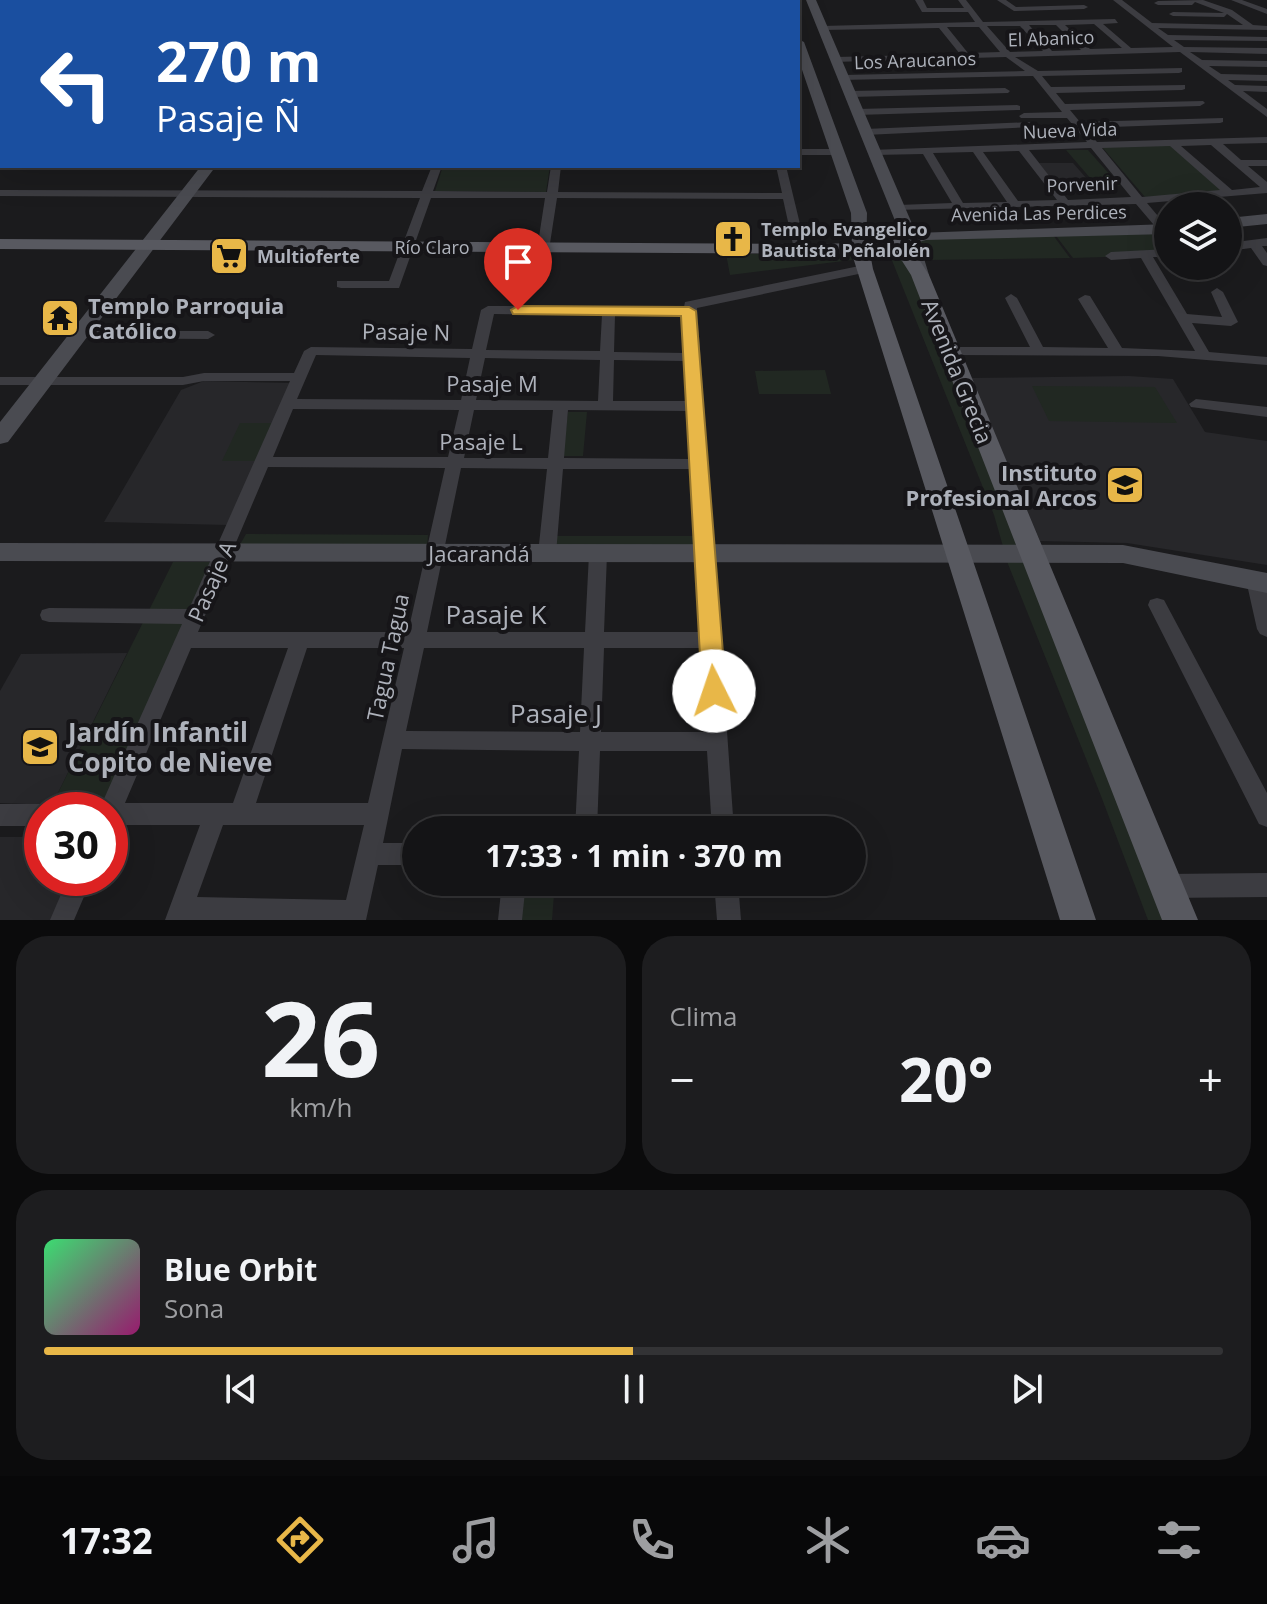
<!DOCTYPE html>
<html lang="es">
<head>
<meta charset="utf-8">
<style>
	:root { --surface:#141416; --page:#1d1d1f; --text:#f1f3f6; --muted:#9d9ea1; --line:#333335; --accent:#e8b748 }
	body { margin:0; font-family:"Open Sans",sans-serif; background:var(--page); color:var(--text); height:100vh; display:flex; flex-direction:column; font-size:30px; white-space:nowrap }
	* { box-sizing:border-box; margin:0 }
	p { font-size:26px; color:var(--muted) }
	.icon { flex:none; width:44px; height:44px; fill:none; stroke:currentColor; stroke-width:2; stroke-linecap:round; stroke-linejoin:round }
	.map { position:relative; height:920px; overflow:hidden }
	.sheet { display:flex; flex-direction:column; gap:16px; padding:16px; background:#0b0b0c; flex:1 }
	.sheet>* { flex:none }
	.banner { position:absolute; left:0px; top:0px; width:800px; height:168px; box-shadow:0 8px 32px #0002,0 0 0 2px var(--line); background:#1a4fa0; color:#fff; overflow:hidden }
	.fabs { position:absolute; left:1154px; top:192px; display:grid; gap:16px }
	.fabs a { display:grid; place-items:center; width:88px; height:88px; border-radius:50%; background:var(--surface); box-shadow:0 8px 32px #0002,0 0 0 2px var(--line); font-size:40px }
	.speed { position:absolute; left:24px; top:792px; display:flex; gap:16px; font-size:40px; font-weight:700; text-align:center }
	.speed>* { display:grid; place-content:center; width:104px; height:104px; border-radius:50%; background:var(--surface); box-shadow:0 8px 32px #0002,0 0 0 2px var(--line); line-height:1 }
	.speed .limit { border:12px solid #d22; background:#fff; color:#111 }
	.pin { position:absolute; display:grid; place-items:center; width:68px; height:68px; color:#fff; margin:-82px -34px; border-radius:50% 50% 50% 0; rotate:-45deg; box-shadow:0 0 8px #0007 }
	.pin .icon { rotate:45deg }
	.me { position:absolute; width:88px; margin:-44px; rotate:356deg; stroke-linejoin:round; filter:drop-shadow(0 0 6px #0008) }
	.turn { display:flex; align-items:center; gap:28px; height:168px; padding:0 24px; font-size:36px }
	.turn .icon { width:104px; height:104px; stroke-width:2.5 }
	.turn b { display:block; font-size:56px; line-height:68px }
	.big { font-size:60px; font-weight:700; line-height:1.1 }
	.sheet .widget { flex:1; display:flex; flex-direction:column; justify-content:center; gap:12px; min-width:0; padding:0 28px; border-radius:32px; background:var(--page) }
	.sheet .dial { align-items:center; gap:0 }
	.dial b { font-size:104px; line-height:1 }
	.song { display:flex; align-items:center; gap:24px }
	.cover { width:96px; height:96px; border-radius:12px; background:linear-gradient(135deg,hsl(140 70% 55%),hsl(320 70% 35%)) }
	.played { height:8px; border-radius:4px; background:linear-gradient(90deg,var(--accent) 50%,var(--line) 50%) }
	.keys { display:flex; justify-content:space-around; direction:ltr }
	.heat { display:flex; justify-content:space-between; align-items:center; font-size:44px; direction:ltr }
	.sheet .tiles { flex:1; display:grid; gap:16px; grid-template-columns:1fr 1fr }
	.widget:last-child { grid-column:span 2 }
	.trip { position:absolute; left:402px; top:816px; width:464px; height:80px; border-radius:40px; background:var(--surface); box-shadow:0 8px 32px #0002,0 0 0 2px var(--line); font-weight:700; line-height:80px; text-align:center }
	.tabs { display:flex; height:128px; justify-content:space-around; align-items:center; background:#080809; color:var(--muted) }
	.tabs .icon { width:56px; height:56px }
	.tabs .selected { color:var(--accent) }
	.tabs b { font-size:36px; color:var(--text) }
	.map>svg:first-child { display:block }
</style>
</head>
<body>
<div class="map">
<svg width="1267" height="920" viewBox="0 0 1267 920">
	<rect width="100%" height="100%" fill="#1b1b1d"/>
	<!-- built -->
	<path fill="#27272a" d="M1039,163H1073L1094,187L1058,188Z
		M1129,376L1173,379L1205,432L1267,441V565L1127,543L1040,541L971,378Z
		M204,381L292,383L228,525L104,522L181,390Z
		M127,653L52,805L0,803V691L21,654Z
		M0,837H42V878H73L55,920H0Z"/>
	<!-- green -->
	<path fill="#212822" d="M1173,145L1223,192L1145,197L1102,147Z
		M1066,150H1088L1120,186H1097Z
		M443,166H550L546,192L435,191Z
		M1168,232V255L1073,258L1056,236Z
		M1053,235L1070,258L928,260L917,239Z
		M726,254H850L852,260L730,275Z
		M904,255L1167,920H1148L1101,796L1008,564L994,515L891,258Z
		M825,370L831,394H759L755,371Z
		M1032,386L1155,387L1177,423L1049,421Z
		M568,412H587L583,456H563Z
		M240,423H272L255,461H222Z
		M246,534L428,535L427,548H238Z
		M556,536H698V547H555Z
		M173,562H215L105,805H52Z
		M525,882H555L552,920H521Z"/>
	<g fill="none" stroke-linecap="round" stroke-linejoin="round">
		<!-- street -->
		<path fill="#3c3c41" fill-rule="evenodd" d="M175,0H185L173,2Z
			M536,0H544L535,2Z
			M915,0H923L927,8H964L958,0H966L983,22L1115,19L1118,23L1103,24L1131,48L1173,47L1113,0H1122L1152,23L1243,25L1227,14L1224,17L1173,16L1169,14L1173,12L1224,13L1195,2L1192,5H1158L1154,3L1158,1L1203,0L1232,10L1253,25L1267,26V30L1158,28L1168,35L1267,37V41L1174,40L1184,47L1267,48V54L1190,52L1202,60L1267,61V67L1209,66L1221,74L1267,75V81L1228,80L1235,85L1267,86V92L1243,91L1267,109V117L1180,52L1015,57L1038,71L1182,68V72L1179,73L1042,76L1051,87L1185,85V89L1182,90L1056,93L1065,104L1203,101L1205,103L1200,106L1070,110L1080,122L1223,118V122L1220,123L1085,128L1097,142L1267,137V143L1223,144L1241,160H1267V166H1248L1267,182V193L1147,203L1168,228L1167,231H1159L1136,204L894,210V206L898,205L952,203L923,154L875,155L870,152L871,150L1087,142L1067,118H1021L1019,116L1024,113L1062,112L1033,76L840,80V76L843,75L1025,71L1006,57L833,62V58L836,57L960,54L939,28L822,30L818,28L822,26L975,22L968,12H922ZM1094,24L1122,48L1090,49L1065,25ZM1029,25H1056L1081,50L1052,51ZM987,26H1020L1043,51L1010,52ZM947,27H979L1000,52L968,53ZM1211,145L1260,187L1232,190L1181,146ZM1170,146L1220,190L1142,197L1102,148ZM1091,148L1131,197L1068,200L1029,150ZM1019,151L1057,200L1018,201L983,152ZM973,152L1007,202L963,203L933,153Z
			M997,0H1006L1016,7L1084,5L1088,7L1084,9L1014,11Z
			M1231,0H1242L1267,9V14Z
			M0,15H2V19H0Z
			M0,39H2V43H0Z
			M0,67H2V73H0Z
			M1005,88L1010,91L1008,93L850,97L845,94L850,91Z
			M0,99H2V105H0Z
			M1017,105L1020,106V110L857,115L852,112L857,109Z
			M1031,122L1036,125L1034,127L865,135L860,132L865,129Z
			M0,145H2V151H0Z
			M798,149H837L842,152L837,155H798Z
			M432,166H442L433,191L547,192L551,166H561L558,192L782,193L776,166H786L806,249L800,253L794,249L783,199L557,198L545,276L539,280L533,276L545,198H431L399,288H341L337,287V281H389L420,198L0,196V190L422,191Z
			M1267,238V246H1262L1267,253V266L1263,265L1251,248L1228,251V243Z
			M1168,249V257H1153L1187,314L1222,317L1211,292L1217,288L1223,292L1238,322L1231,326L1192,323L1209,352L1267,357V365L1158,356L949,355L942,351L949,347H1030L1005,298L1011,294L1017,298L1043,347L1108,348L1078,299L1085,295L1090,296L1122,348L1195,351L1141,258L1111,260L1105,256L1111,252Z
			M864,265L870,269L868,272L697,308L734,830H712L707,751H600L597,830H575L579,751L402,749L383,843H416V865H378L366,920H165L200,825H110V810H99L182,624L49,622L42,620L40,615L42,610L49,608L189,609L290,381H204L183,385H0V377H183L204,373H294L304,351L311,347L472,349L481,310L488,306L684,307L685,302L690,301ZM494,314L602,315L600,351L486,350ZM615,315H684L686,353L614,352ZM316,355L470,358L461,400L297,399ZM485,358L600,360L598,401L476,400ZM614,360L686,361L689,401H613ZM293,409L459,410L448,457H273ZM474,410H553L548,458H464ZM568,410L689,411L692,459L564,458ZM268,467L445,468L408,632H198ZM461,468L547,469L538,554L541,559H553L556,554L563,469H692L701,632H604L607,554L604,549H592L589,554L585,632H427ZM191,648H288L233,803H125ZM307,648H404L368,803H256ZM424,648H584L580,732L406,731ZM604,648H702L706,732H601ZM223,825H364L346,900L197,897Z
			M79,331H208L215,335L208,339L74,338L72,335L74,332Z
			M1196,399L1267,407V417L1191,407L1189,404Z
			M1255,573L1261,575L1267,591V637L1260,634L1257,629L1246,580L1249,575Z
			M1157,598L1164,600L1267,793V827L1259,824L1148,605L1150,600Z
			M0,804H42L51,810H42V826H0Z
			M1267,873V897L1166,898L1158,894L1154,886L1158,878L1166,874Z
			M68,878H92L74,920H50Z
			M502,882H526L522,920H498Z
			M714,882H738L741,920H717Z"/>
		<!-- secondary -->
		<path fill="#4a4b51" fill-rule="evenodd" d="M163,0H183L162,2Z
			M329,0H340L328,2Z
			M778,0H788L789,2H779Z
			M806,0H816L916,233L1168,224V234L926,240L919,242L929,275L926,279H914L903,246L892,245L890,242L901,236L900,233Z
			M0,32H2V38H0Z
			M798,39L804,42L867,213L866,252L860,253L852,248L851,213L798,58Z
			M201,166H216L8,442L0,444V422Z
			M1267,214V224L1228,228V218Z
			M0,543L1123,545L1267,573V593L1123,563L0,561Z"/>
		<!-- primary -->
		<path fill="#585960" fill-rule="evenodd" d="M894,238L910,245L929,275L1198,920H1162L911,275L897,253L891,249L870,253L873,269L1096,920H1060L852,254L0,249V239L800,244L871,243Z"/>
	</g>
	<!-- route -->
	<path fill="#e8b748" stroke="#97772f" stroke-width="2" d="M518,306L689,307L696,311L726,691L722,698L714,701L706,698L702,691L681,316L513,314L511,310Z"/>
	<!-- icons -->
	<defs>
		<symbol id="church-square" viewBox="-11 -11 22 22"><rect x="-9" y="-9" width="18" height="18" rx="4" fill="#e8b748" stroke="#161518"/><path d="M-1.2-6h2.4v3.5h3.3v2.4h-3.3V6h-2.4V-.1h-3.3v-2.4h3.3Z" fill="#111"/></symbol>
		<symbol id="supermarket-square" viewBox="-11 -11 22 22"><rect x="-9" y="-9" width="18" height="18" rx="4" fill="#e8b748" stroke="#161518"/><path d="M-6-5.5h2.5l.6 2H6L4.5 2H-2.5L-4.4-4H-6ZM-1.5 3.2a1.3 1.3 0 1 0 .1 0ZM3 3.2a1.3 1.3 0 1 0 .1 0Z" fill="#111"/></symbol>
		<symbol id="temple-square" viewBox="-11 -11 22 22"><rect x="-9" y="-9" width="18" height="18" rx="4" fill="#e8b748" stroke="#161518"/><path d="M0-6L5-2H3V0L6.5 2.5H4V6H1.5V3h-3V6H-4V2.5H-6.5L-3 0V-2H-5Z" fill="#111"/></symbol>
		<symbol id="university-square" viewBox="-11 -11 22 22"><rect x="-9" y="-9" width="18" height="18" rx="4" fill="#e8b748" stroke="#161518"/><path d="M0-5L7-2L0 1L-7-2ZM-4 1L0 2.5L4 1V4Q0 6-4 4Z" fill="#111"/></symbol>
		<symbol id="school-square" viewBox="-11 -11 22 22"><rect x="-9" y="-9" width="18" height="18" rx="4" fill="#e8b748" stroke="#161518"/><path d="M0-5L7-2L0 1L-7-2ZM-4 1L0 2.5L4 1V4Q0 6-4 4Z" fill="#111"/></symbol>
	</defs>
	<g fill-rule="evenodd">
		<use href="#church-square" x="711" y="217" width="44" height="44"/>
		<use href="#supermarket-square" x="207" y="234" width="44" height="44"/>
		<use href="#temple-square" x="38" y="296" width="44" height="44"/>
		<use href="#university-square" x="1103" y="463" width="44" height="44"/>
		<use href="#school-square" x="18" y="725" width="44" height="44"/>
	</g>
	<g text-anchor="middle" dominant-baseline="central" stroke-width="8" stroke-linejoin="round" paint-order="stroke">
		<!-- far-street labels -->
		<g font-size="18" fill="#aeb2bb" stroke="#161518">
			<text transform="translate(1051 38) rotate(-2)">El Abanico</text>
			<text transform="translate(915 60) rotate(-2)">Los Araucanos</text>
			<text transform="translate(1070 130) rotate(-2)">Nueva Vida</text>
			<text transform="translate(1082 184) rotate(-2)">Porvenir</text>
			<text transform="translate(1039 213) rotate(-1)">Avenida Las Perdices</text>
			<text x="432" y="247">Río Claro</text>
		</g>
		<!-- far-poi labels -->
		<g font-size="18" font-weight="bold" fill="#aeb2bb" stroke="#161518" text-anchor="start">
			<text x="761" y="229">Templo Evangelico<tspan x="761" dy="21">Bautista Peñalolén</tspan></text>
			<text x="257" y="256">Multioferte</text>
		</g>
		<!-- poi labels -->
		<g font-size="22" font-weight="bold" fill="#aeb2bb" stroke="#161518" text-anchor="start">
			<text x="88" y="305">Templo Parroquia<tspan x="88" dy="25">Católico</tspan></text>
			<text x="1097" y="472" text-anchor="end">Instituto<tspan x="1097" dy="25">Profesional Arcos</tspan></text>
		</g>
		<!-- street labels -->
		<g font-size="22" fill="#aeb2bb" stroke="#161518">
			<text transform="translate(406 331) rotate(1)">Pasaje N</text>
			<text transform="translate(958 371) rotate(68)">Avenida Grecia</text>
			<text x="492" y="383">Pasaje M</text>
			<text x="481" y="441">Pasaje L</text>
			<text x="479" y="553">Jacarandá</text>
			<text transform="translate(211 581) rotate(-66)">Pasaje A</text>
			<text transform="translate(387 657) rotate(-78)">Tagua Tagua</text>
		</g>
		<!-- near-street labels -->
		<g font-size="26" fill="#aeb2bb" stroke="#161518">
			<text x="496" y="614">Pasaje K</text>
			<text x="556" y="713">Pasaje J</text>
		</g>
		<!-- near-poi labels -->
		<g font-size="26" font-weight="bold" fill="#aeb2bb" stroke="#161518" text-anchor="start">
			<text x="68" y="732">Jardín Infantil<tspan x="68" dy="30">Copito de Nieve</tspan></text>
		</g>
	</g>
</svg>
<div class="fabs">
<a><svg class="icon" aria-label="layers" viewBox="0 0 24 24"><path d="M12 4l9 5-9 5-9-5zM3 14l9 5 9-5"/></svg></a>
</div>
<div class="speed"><div class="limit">30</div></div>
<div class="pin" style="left:518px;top:310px;background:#d93025"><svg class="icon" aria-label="arrive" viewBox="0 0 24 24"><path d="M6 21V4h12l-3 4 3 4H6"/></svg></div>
<svg class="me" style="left:714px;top:691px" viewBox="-20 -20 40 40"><circle r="19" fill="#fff"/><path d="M0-13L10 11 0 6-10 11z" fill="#e8b748"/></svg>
<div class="trip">17:33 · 1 min · 370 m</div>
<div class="banner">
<div class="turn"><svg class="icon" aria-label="left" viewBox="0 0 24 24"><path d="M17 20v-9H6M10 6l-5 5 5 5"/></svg><div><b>270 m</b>Pasaje Ñ</div></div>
</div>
</div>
<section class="sheet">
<div class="tiles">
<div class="widget dial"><b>26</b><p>km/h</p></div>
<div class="widget"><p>Clima</p>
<div class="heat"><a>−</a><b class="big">20°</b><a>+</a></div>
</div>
<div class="widget">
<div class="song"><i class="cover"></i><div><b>Blue Orbit</b><p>Sona</p></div></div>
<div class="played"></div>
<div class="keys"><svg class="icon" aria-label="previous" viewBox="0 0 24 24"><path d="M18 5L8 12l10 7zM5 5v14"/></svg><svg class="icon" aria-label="pause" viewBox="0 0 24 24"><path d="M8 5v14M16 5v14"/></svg><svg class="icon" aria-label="next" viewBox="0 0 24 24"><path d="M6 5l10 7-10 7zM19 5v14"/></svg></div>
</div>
</div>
</section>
<nav class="tabs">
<b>17:32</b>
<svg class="icon selected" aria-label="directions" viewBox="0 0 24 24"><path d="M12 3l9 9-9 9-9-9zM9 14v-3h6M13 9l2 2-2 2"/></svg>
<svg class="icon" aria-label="music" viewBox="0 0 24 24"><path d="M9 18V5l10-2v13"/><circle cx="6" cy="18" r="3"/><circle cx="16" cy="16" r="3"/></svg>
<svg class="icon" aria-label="phone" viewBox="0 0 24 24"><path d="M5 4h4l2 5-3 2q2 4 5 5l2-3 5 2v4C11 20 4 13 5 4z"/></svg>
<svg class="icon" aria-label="climate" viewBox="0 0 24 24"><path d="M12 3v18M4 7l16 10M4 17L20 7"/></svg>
<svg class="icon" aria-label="car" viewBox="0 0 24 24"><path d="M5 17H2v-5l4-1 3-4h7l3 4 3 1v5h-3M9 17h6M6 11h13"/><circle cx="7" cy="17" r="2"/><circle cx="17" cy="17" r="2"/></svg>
<svg class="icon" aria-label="filters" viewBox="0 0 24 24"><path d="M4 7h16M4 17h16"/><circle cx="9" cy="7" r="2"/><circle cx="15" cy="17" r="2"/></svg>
</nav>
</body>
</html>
